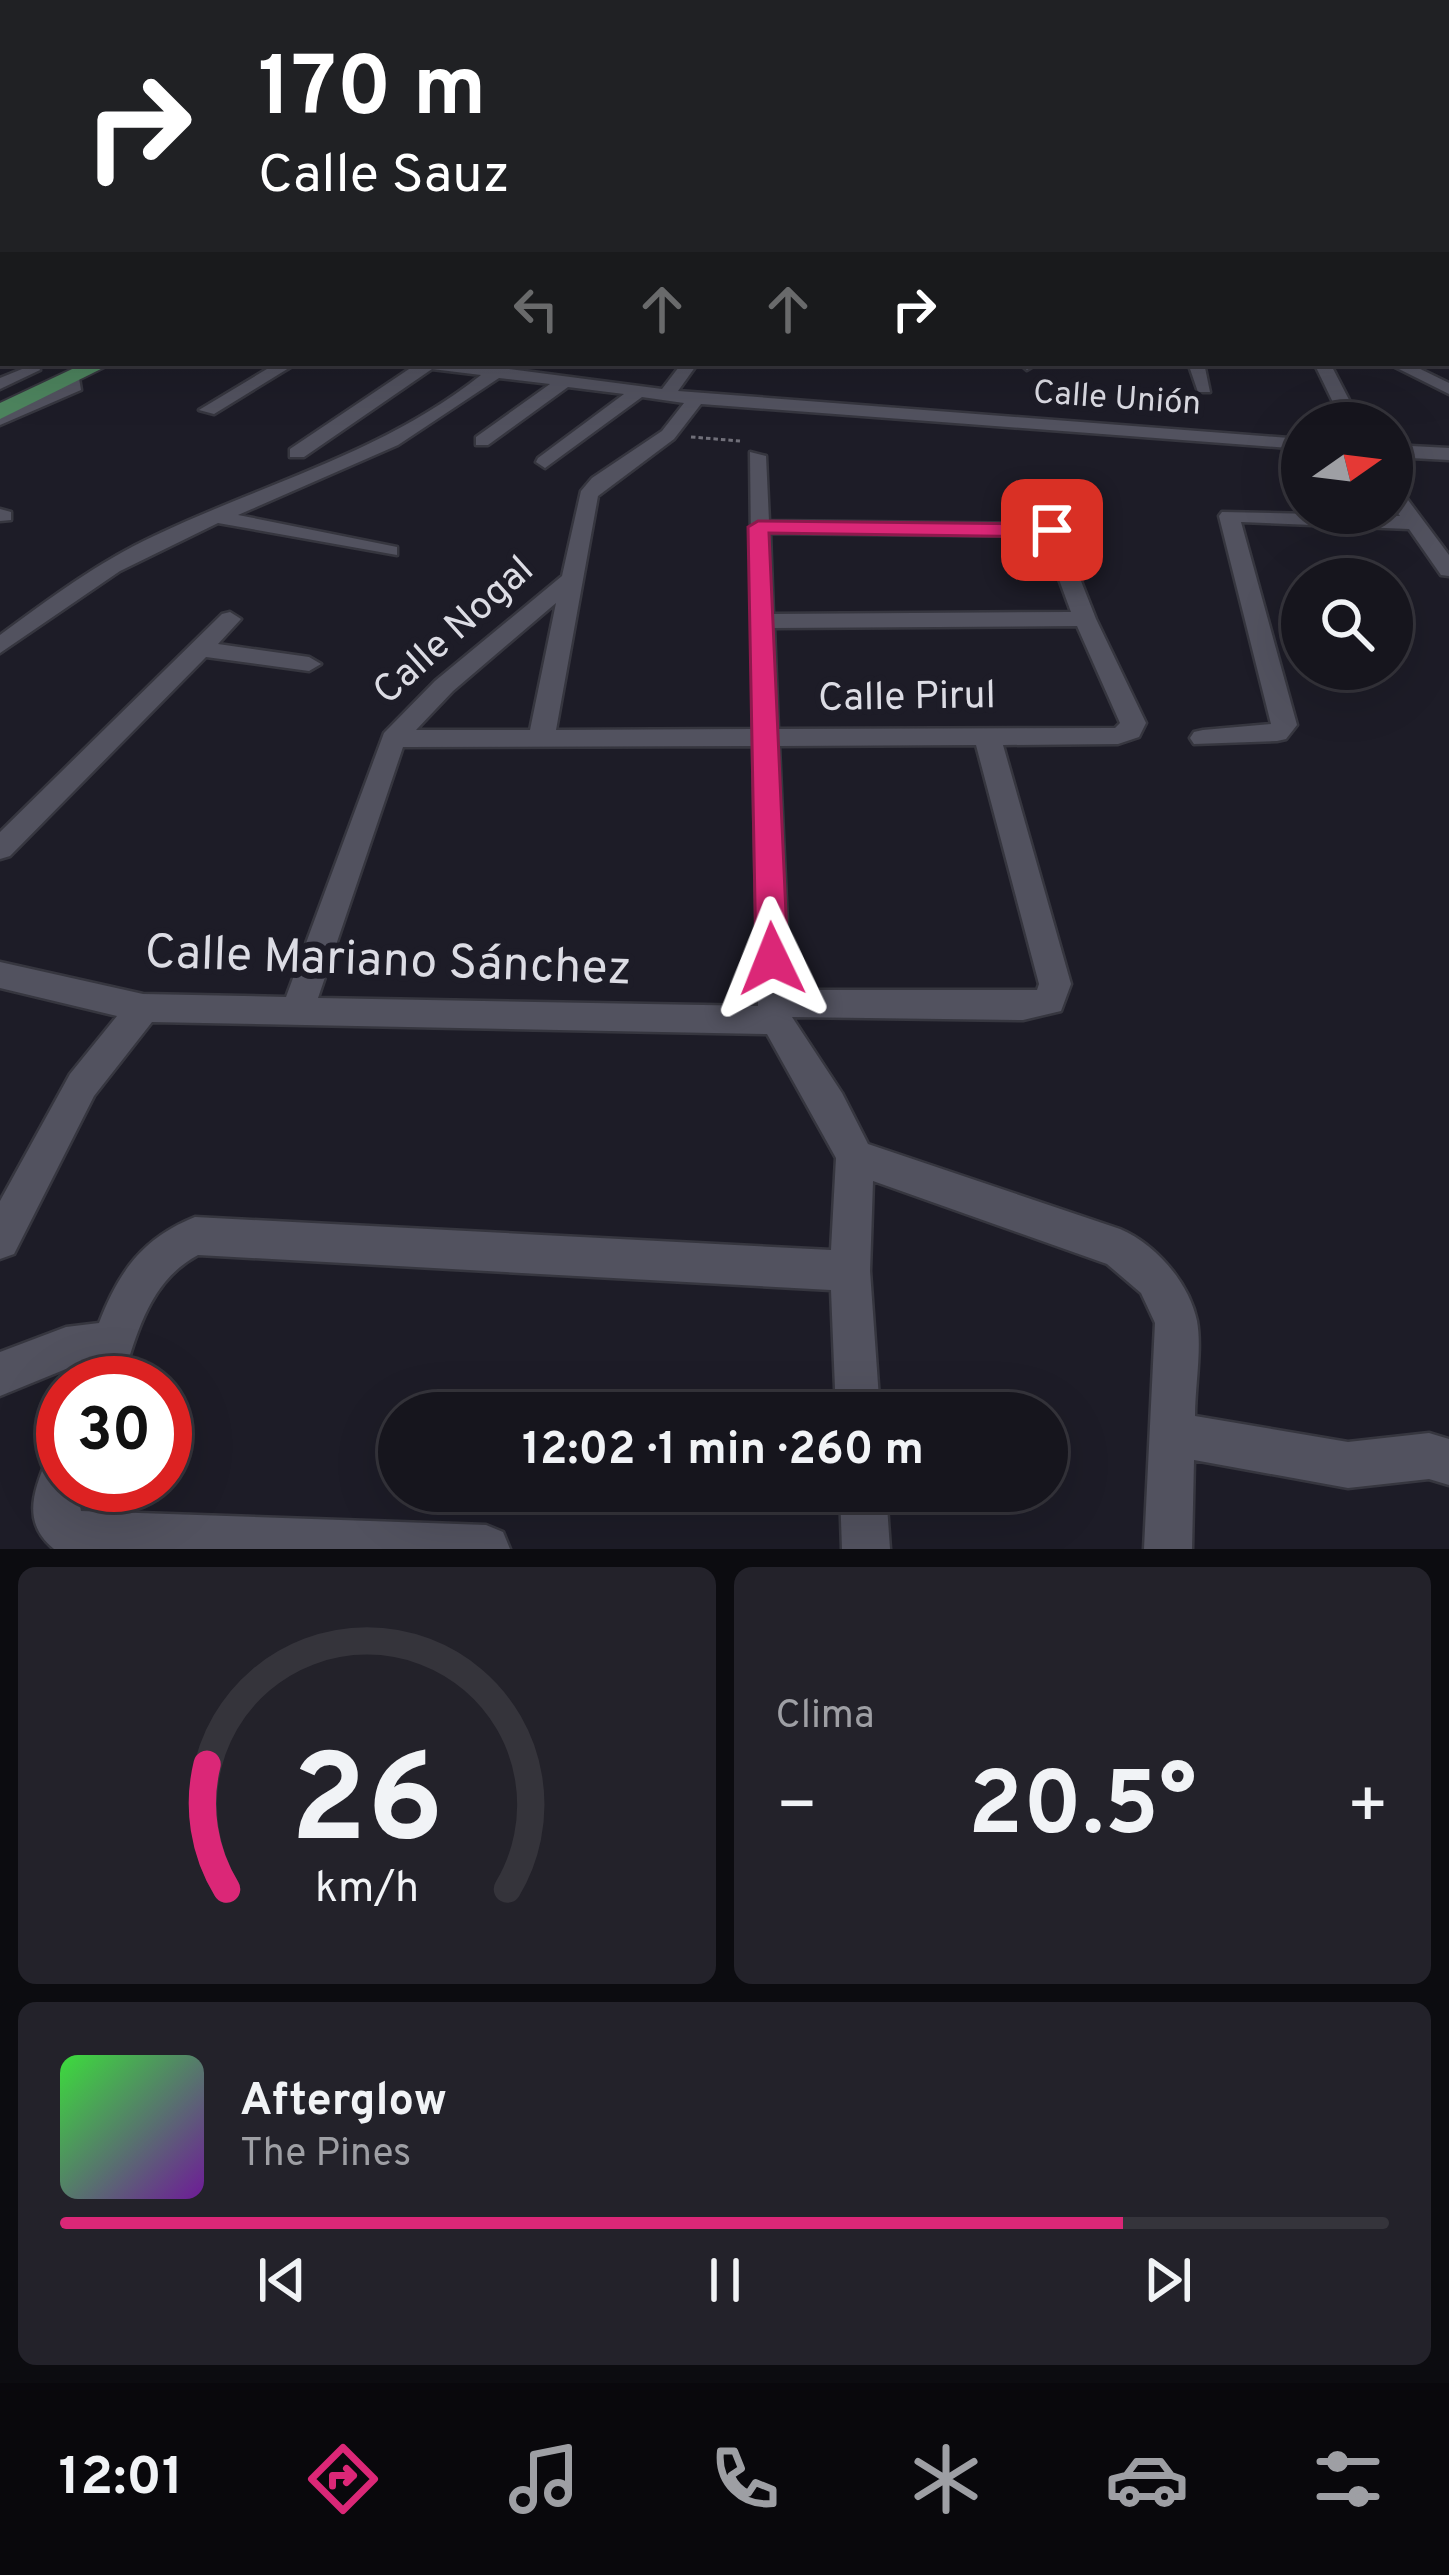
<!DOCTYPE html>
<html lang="es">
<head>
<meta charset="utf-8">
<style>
	:root { --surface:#16151d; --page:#23222a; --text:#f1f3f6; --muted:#9e9fa4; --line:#35343b; --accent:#db2777 }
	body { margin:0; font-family:Overpass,sans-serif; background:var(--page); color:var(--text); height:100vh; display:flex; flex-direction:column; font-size:45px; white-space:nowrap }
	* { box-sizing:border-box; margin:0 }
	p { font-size:39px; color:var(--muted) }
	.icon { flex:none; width:66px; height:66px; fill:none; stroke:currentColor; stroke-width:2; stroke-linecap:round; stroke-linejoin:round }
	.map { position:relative; height:1549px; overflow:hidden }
	.drawer { display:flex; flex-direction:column; gap:18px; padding:18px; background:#0c0c10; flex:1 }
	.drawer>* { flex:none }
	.guide { position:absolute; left:0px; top:0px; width:1449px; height:366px; box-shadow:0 12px 48px #0002,0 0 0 3px var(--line); background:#202124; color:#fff; overflow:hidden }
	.needle { width:78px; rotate:76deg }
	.controls { position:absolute; left:1281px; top:402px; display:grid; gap:24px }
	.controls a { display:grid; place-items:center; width:132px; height:132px; border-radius:50%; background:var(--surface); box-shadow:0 12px 48px #0002,0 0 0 3px var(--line); font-size:60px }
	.speed { position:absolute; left:36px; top:1356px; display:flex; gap:24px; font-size:60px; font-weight:700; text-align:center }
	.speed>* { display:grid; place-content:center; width:156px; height:156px; border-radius:50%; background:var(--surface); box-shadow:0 12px 48px #0002,0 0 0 3px var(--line); line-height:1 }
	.speed .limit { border:18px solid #d22; background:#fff; color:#111 }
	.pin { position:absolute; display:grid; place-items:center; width:102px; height:102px; color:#fff; margin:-51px; border-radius:24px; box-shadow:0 6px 18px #0006 }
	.me { position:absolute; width:132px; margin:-66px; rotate:358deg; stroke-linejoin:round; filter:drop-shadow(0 0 9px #0008) }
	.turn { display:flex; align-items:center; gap:42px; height:252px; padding:0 60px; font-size:54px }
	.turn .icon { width:156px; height:156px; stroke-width:2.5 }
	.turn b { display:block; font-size:84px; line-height:102px }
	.lanes { display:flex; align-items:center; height:114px; padding:0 60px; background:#0003; justify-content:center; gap:60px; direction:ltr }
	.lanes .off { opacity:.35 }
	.big { font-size:90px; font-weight:700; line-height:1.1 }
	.drawer .card { flex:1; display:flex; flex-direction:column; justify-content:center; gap:18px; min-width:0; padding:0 42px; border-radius:18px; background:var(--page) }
	.drawer .dial { align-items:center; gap:0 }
	.dial svg { height:312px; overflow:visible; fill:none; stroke:var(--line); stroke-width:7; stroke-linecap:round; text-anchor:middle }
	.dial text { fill:var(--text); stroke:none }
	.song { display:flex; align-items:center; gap:36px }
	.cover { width:144px; height:144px; border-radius:18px; background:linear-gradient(135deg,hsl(120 70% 55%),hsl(280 70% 35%)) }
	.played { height:12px; border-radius:6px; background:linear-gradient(90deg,var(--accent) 80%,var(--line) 80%) }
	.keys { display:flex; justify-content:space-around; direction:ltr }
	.heat { display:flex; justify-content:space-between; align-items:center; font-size:66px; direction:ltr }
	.drawer .tiles { flex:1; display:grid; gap:18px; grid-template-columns:1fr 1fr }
	.card:last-child { grid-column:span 2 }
	.trip { position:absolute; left:378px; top:1392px; width:690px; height:120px; border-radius:60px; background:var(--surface); box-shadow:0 12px 48px #0002,0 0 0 3px var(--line); font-weight:700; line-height:120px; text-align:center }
	.tab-bar { display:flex; height:192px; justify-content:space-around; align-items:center; background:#09080c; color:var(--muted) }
	.tab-bar .icon { width:84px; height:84px }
	.tab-bar .active { color:var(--accent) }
	.tab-bar b { font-size:54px; color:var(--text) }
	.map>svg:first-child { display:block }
</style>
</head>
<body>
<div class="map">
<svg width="1449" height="1549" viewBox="0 0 1449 1549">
	<rect width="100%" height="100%" fill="#1d1c27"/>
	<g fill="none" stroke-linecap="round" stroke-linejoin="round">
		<defs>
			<path id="minor" d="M1446,170H1449V176H1446Z
				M0,171H3V177H0Z
				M1446,197H1449V206L1446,205Z
				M3,210V218L0,219V211Z
				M1446,238H1449V246H1446Z
				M0,243H3V251H0Z
				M0,286H3V294H0Z
				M0,348L3,349V359L0,358Z
				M37,363L40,370L0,389V378Z
				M277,363H297L214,414L199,410Z
				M418,363L492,367L509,363V369L662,389L682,363H698L678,391L1302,439V449L701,404L674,439L598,496L556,730L753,729L750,452L766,456L769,521L1039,524L1026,489L1043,485L1096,619L1146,723L1139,737L1118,744L1003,745L1071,984L1061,1011L1023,1020L792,1017L842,1093L868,1144L1120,1229C1155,1244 1189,1282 1197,1321C1202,1349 1195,1386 1195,1416L1348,1442L1429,1433L1449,1439V1485L1429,1479L1348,1488L1194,1460L1192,1549H1144L1155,1323L1141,1293L1107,1264L873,1181L870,1271L880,1413H836L831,1290L198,1255C148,1282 137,1335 121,1383H77L83,1367L66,1369L0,1396V1352L66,1327L99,1323C119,1271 143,1238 195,1217L831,1250L836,1158L767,1034L152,1022L94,1096L14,1254L0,1259V1201L70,1074L117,1016L0,988V962L143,994L286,997L384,733L435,681L562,576L581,491L592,478L662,431L684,403L642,397L545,468L536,462L538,458L624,394L568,387L488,445H476V437L550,384L499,378L398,445L238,515L397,547V555L218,523L120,571L0,653V635C49,599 98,562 154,536C265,483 383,453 481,375L432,369L304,457H290V449ZM770,533L1043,536L1071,612L773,614ZM556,603L530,730H416L453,691ZM1077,626L1120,723L1115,728L778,729L774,628ZM976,745L1039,984L1037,990H790L779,746ZM753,746L758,1006L318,998L403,747Z
				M1019,363H1035V365L1027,370Z
				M1188,363H1204L1210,392H1198Z
				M1314,363H1330L1361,423H1343Z
				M1387,363H1408L1449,383V394Z
				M71,373L79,378L81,390L0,425V414L63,386V378Z
				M1392,445L1449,448V460L1392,457Z
				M1392,486L1399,488L1449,555V576L1441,575L1409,529L1241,522L1297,725L1286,739L1277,741L1194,744L1190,738L1194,732L1203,730L1271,724L1219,516L1222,512L1400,516L1392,506Z
				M0,509L11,512V520L0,521Z
				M230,612L241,619L218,644L309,657L321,664L309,671L206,657L10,856L0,859V832L222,614Z
				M63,1452V1485H82L78,1495L81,1511L486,1525L503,1532L510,1549H54C22,1523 33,1492 47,1459Z
				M840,1491H886L890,1549H842Z"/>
			<path id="major" d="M85,363H113L0,419V403Z"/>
		</defs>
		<!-- minor casing -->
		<use href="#minor" stroke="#36363f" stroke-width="5"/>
		<!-- major casing -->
		<use href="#major" stroke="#36363f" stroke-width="4"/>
		<!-- path -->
		<path stroke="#706f79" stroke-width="3" stroke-dasharray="4.5 3" stroke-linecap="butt" d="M691,437L740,441"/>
		<!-- minor -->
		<use href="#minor" fill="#52525f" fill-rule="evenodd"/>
		<!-- major -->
		<use href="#major" fill="#4d845e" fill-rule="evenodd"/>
	</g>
	<!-- sky -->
	<linearGradient id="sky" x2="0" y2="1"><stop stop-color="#100f15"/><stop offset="0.42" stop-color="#3a4052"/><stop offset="1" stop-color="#3a4052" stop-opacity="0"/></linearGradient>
	<rect width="1449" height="375" fill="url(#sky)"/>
	<!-- route -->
	<path fill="#db2777" stroke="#8e194d" stroke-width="3" d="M758,521L1052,524L1062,530L1052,537L769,533L788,959L784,968L772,972L761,968L756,959L748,527Z"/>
	<g text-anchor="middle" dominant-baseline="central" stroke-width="12" stroke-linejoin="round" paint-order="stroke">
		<!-- far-street labels -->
		<g font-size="33" fill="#dcdce4" stroke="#1d1c27">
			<text transform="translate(1117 400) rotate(4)">Calle Unión</text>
		</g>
		<!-- street labels -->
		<g font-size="39" fill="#dcdce4" stroke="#1d1c27">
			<text transform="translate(455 632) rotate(-42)">Calle Nogal</text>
			<text transform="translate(907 699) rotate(-1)">Calle Pirul</text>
		</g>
		<!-- near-street labels -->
		<g font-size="48" fill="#dcdce4" stroke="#1d1c27">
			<text transform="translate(388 963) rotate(2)">Calle Mariano Sánchez</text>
		</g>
	</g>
</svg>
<div class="controls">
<a><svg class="needle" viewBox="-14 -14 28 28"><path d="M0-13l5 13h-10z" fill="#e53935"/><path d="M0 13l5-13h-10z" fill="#9e9fa4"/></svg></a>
<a><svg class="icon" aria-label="search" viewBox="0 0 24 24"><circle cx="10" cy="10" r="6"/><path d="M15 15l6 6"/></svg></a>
</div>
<div class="speed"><div class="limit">30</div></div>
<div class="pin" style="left:1052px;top:530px;background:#d93025"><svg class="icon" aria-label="arrive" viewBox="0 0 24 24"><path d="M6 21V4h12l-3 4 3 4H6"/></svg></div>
<svg class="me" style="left:772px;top:959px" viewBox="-20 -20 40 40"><path d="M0-17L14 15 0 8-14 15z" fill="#db2777" stroke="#fff" stroke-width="4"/></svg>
<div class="trip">12:02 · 1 min · 260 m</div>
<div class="guide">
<div class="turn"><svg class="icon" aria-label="right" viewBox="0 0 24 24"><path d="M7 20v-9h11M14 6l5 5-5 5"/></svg><div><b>170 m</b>Calle Sauz</div></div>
<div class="lanes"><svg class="icon off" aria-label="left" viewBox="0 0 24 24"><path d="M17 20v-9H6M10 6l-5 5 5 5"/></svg><svg class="icon off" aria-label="ahead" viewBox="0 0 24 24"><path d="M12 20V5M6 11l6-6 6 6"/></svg><svg class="icon off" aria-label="ahead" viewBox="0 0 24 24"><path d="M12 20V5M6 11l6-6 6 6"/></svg><svg class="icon" aria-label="right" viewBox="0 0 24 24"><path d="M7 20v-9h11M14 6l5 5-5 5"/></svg></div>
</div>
</div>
<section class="drawer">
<div class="tiles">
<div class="card dial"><svg viewBox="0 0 100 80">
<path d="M14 69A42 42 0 1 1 86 69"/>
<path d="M14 69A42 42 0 0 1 9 37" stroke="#db2777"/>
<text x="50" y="56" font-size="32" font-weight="700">26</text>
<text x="50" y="72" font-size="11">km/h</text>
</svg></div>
<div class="card"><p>Clima</p>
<div class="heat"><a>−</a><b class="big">20.5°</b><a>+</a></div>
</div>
<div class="card">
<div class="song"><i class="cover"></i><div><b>Afterglow</b><p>The Pines</p></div></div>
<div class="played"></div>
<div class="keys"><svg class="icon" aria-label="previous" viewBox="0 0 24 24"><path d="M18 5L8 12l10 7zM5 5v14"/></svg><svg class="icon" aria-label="pause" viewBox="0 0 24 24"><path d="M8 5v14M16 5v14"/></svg><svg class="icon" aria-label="next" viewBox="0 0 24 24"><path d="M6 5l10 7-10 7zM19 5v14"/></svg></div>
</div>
</div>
</section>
<nav class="tab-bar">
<b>12:01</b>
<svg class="icon active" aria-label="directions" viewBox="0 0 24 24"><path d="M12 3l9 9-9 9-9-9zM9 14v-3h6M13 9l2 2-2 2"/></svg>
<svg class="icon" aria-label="music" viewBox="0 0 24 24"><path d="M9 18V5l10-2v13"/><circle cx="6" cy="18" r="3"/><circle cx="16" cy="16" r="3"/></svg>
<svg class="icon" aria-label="phone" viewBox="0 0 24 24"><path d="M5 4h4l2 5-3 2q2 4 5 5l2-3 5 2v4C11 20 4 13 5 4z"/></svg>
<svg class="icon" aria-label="climate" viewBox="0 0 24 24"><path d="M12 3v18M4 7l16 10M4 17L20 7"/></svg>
<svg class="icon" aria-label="car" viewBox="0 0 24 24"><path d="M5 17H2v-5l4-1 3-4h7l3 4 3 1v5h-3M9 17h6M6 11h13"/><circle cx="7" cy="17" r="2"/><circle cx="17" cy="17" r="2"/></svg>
<svg class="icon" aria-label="filters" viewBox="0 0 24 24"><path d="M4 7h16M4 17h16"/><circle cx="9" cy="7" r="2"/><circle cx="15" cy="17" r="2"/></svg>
</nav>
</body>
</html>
